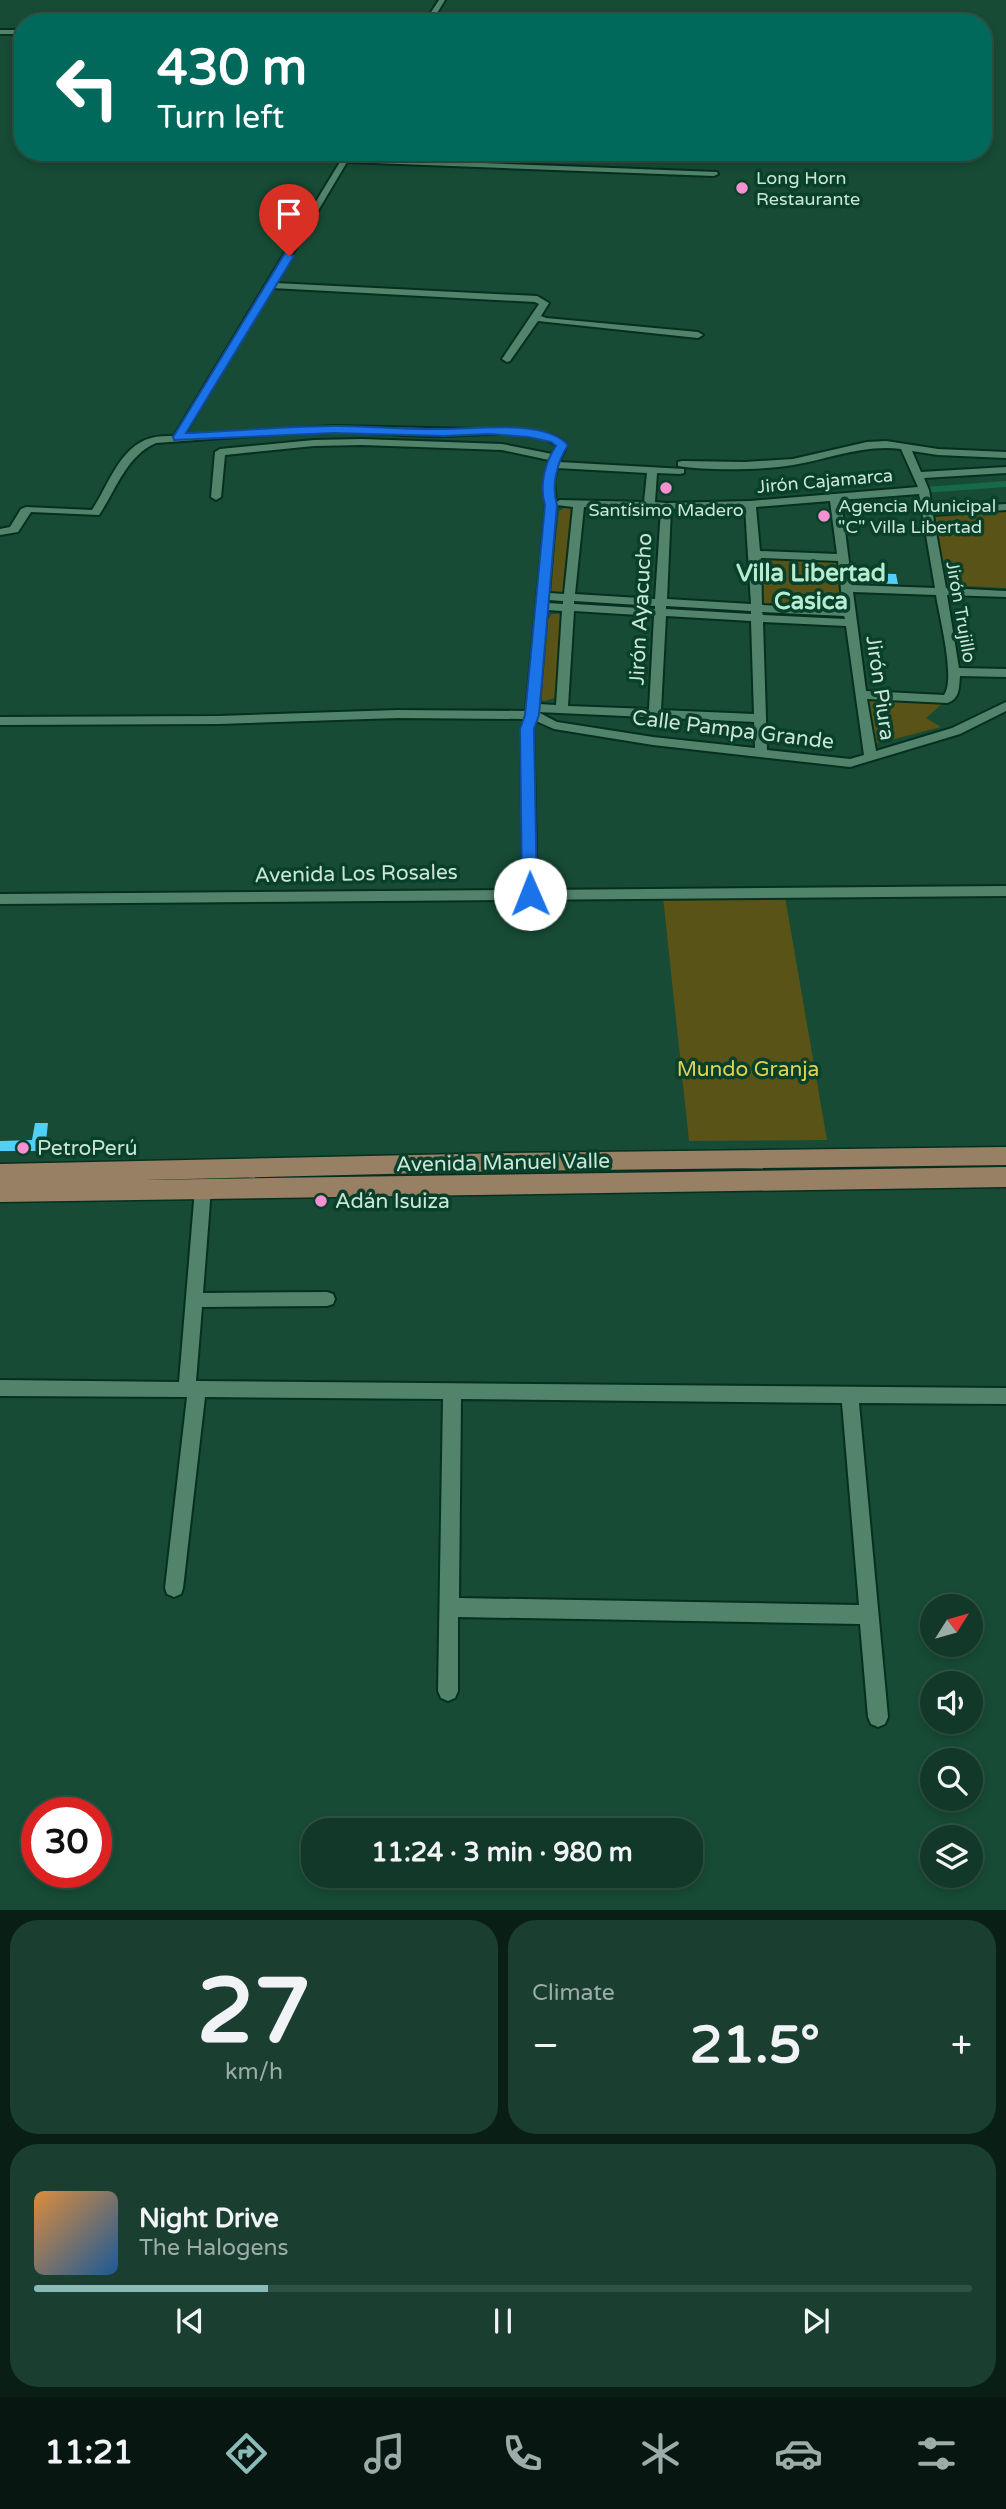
<!DOCTYPE html>
<html lang="en">
<head>
<meta charset="utf-8">
<style>
	:root { --surface:#113828; --page:#1a3f30; --text:#f1f3f6; --muted:#9caca8; --line:#305245; --accent:#8bbbb9 }
	body { margin:0; font-family:"Varela Round",sans-serif; background:var(--page); color:var(--text); height:100vh; display:flex; flex-direction:column; font-size:26px; white-space:nowrap }
	* { box-sizing:border-box; margin:0 }
	p { font-size:23px; color:var(--muted) }
	.icon { flex:none; width:38px; height:38px; fill:none; stroke:currentColor; stroke-width:2; stroke-linecap:round; stroke-linejoin:round }
	.map { position:relative; height:1910px; overflow:hidden }
	.drawer { display:flex; flex-direction:column; gap:10px; padding:10px; background:#091f16; flex:1 }
	.drawer>* { flex:none }
	.banner { position:absolute; left:14px; top:14px; width:978px; height:147px; border-radius:28px; box-shadow:0 4px 10px #0003,0 0 0 2px var(--line); background:#00695c; color:#fff; overflow:hidden }
	.needle { width:46px; rotate:53deg }
	.tools { position:absolute; left:920px; top:1594px; display:grid; gap:14px }
	.tools a { display:grid; place-items:center; width:63px; height:63px; border-radius:50%; background:var(--surface); box-shadow:0 4px 10px #0003,0 0 0 2px var(--line); font-size:35px }
	.speed { position:absolute; left:21px; top:1797px; display:flex; gap:14px; font-size:35px; font-weight:700; text-align:center }
	.speed>* { display:grid; place-content:center; width:91px; height:91px; border-radius:50%; background:var(--surface); box-shadow:0 4px 10px #0003,0 0 0 2px var(--line); line-height:1 }
	.speed .limit { border:10px solid #d22; background:#fff; color:#111 }
	.pin { position:absolute; display:grid; place-items:center; width:60px; height:60px; color:#fff; margin:-72px -30px; border-radius:50% 50% 50% 0; rotate:-45deg; box-shadow:0 0 7px #0007 }
	.pin .icon { rotate:45deg }
	.me { position:absolute; width:77px; margin:-38px; rotate:359deg; stroke-linejoin:round; filter:drop-shadow(0 0 5px #0008) }
	.turn { display:flex; align-items:center; gap:24px; height:147px; padding:0 28px; font-size:32px }
	.turn .icon { width:91px; height:91px; stroke-width:2.5 }
	.turn b { display:block; font-size:49px; line-height:60px }
	.big { font-size:52px; font-weight:700; line-height:1.1 }
	.drawer .widget { flex:1; display:flex; flex-direction:column; justify-content:center; gap:10px; min-width:0; padding:0 24px; border-radius:28px; background:var(--page) }
	.drawer .dial { align-items:center; gap:0 }
	.dial b { font-size:91px; line-height:1 }
	.song { display:flex; align-items:center; gap:21px }
	.cover { width:84px; height:84px; border-radius:10px; background:linear-gradient(135deg,hsl(30 70% 55%),hsl(210 70% 35%)) }
	.played { height:7px; border-radius:4px; background:linear-gradient(90deg,var(--accent) 25%,var(--line) 25%) }
	.keys { display:flex; justify-content:space-around; direction:ltr }
	.heat { display:flex; justify-content:space-between; align-items:center; font-size:38px; direction:ltr }
	.drawer .tiles { flex:1; display:grid; gap:10px; grid-template-columns:1fr 1fr }
	.widget:last-child { grid-column:span 2 }
	.trip { position:absolute; left:301px; top:1818px; width:402px; height:70px; border-radius:28px; background:var(--surface); box-shadow:0 4px 10px #0003,0 0 0 2px var(--line); font-weight:700; line-height:70px; text-align:center }
	.menu { display:flex; height:112px; justify-content:space-around; align-items:center; background:#071610; color:var(--muted) }
	.menu .icon { width:49px; height:49px }
	.menu .selected { color:var(--accent) }
	.menu b { font-size:32px; color:var(--text) }
	.map>svg:first-child { display:block }
</style>
</head>
<body>
<div class="map">
<svg width="1006" height="1911" viewBox="0 0 1006 1911">
	<rect width="100%" height="100%" fill="#174b35"/>
	<!-- green -->
	<path fill="#5a5317" d="M566,507L574,510L565,589L561,593L550,591L559,511Z
		M1006,511V588L945,585L932,516L934,513Z
		M760,556L837,560L842,607L762,603Z
		M552,614H559L563,618L555,698L544,701L538,698L545,623Z
		M870,698L943,703L926,718L941,727L879,743L873,742L866,702Z
		M663,897H785L827,1140L689,1141Z"/>
	<g fill="none" stroke-linecap="round" stroke-linejoin="round">
		<!-- canal -->
		<path fill="#166949" fill-rule="evenodd" d="M1006,481V487L924,493L919,490L924,487Z"/>
	</g>
	<!-- building -->
	<path fill="#51cff7" d="M862,573L896,574L898,584L862,583Z
		M35,1123H48L45,1151H0V1141L32,1140Z"/>
	<g fill="none" stroke-linecap="round" stroke-linejoin="round">
		<defs>
			<path id="street" d="M439,0H445L431,23H424Z
				M0,30H23V34H0Z
				M346,152H352L350,158L717,172L718,174L714,176L347,162L275,283L537,296L549,303L541,316L546,318L698,332L703,335L698,338L538,321L510,361L507,362L502,359L539,304L535,302L272,288L184,435L334,426L528,430C543,433 557,434 567,445L559,462L684,469V473L680,474L657,473L655,502L666,503L750,501L918,487L901,449C863,444 830,459 793,465C762,470 709,471 678,466V462L682,461L745,462L793,459L867,442L886,441L938,449L1006,452V458L938,455L912,451L921,472L1006,467V473L924,478L929,490L932,508L1006,504V510L933,515L946,588L1006,591V597L947,595L959,668L1006,669V677L960,676C959,687 960,699 947,703L867,699L876,751L952,728L1006,702V711L960,734L850,767L653,745L554,729L536,721L533,729L537,890L1006,886V896L0,904V894L523,890L521,729L525,719L398,718L219,724L0,725V717L219,716L398,710L526,711L546,505L544,482L549,460L502,450L362,445L314,446L225,455L221,497L216,500L211,497L215,452L220,449L314,440L362,439L502,444L552,454L557,446C537,428 472,435 446,436C408,437 371,431 333,432C274,433 215,439 156,443C126,456 116,490 99,515L31,512L18,532L0,535V529L10,527L21,509L26,507L92,510C108,486 120,446 151,438C158,436 166,436 174,436ZM557,468L647,473L644,502L560,500L556,502L554,482ZM919,494L935,588L852,585L841,500ZM830,501L837,554L760,551L756,507ZM556,505L573,507L564,594L549,593ZM584,507L661,509L655,599L575,594ZM745,507L751,604L667,599L671,509ZM761,558L838,561L843,609L762,605ZM853,592L936,595C939,616 956,679 944,695L866,691ZM548,600L563,601V604L548,603ZM574,601L655,606V609L574,604ZM666,606L751,611V614L666,609ZM547,610L562,611L556,705L539,704ZM574,611L654,616L649,709L568,706ZM762,612L844,616L845,619L763,615ZM666,616L751,621L754,714L661,710ZM763,622L846,626L864,755L850,759L767,750ZM538,712L754,722L755,748L653,737L557,722Z
				M203,1183L209,1184L211,1189L203,1293L327,1292L333,1294L335,1299L333,1304L327,1306L202,1307L196,1381L1006,1388V1404L859,1403L888,1717L885,1724L878,1727L871,1724L868,1717L860,1624L458,1617V1691L455,1698L448,1701L441,1698L438,1691L443,1399L205,1397L183,1588L181,1594L174,1597L167,1594L165,1588L187,1397L0,1396V1380L179,1382L195,1189L197,1184ZM461,1399L842,1403L859,1605L459,1598Z"/>
			<path id="primary" d="M1006,1147V1165L506,1171L146,1180L1006,1167V1187L0,1202V1164L506,1153Z"/>
		</defs>
		<!-- street casing -->
		<use href="#street" stroke="#062f1f" stroke-width="4"/>
		<!-- primary casing -->
		<use href="#primary" stroke="#062f1f" stroke-width="3"/>
		<!-- street -->
		<use href="#street" fill="#52846c" fill-rule="evenodd"/>
		<!-- primary -->
		<use href="#primary" fill="#988065" fill-rule="evenodd"/>
	</g>
	<!-- route -->
	<path fill="#1a73e8" stroke="#114b97" stroke-width="2" d="M285,253L294,256L186,433C236,431 287,426 336,426C372,426 408,430 444,429C476,429 545,419 568,445C557,462 551,486 557,505L539,715L534,729L537,894L535,897L530,899L522,894L520,729L525,715L545,505C539,486 545,462 556,446L551,442L528,437L489,434L444,436L334,433L174,440L173,437Z"/>
	<!-- markers -->
	<g fill="#f690d0" stroke="#09402b" stroke-width="2.5">
		<circle cx="742" cy="188" r="7"/>
		<circle cx="666" cy="488" r="7"/>
		<circle cx="824" cy="516" r="7"/>
		<circle cx="23" cy="1148" r="7"/>
		<circle cx="321" cy="1201" r="7"/>
	</g>
	<g text-anchor="middle" dominant-baseline="central" stroke-width="7" stroke-linejoin="round" paint-order="stroke">
		<!-- far-poi labels -->
		<g font-size="18" fill="#cbe5d7" stroke="#09402b" text-anchor="start">
			<text x="756" y="178">Long Horn<tspan x="756" dy="21">Restaurante</tspan></text>
			<text x="838" y="506">Agencia Municipal<tspan x="838" dy="21">"C" Villa Libertad</tspan></text>
			<text x="666" y="510" text-anchor="middle">Santísimo Madero</text>
		</g>
		<!-- far-street labels -->
		<g font-size="18" fill="#cbe5d7" stroke="#09402b">
			<text transform="translate(825 481) rotate(-5)">Jirón Cajamarca</text>
			<text transform="translate(961 612) rotate(80)">Jirón Trujillo</text>
		</g>
		<!-- street labels -->
		<g font-size="21" fill="#cbe5d7" stroke="#09402b">
			<text transform="translate(641 609) rotate(-87)">Jirón Ayacucho</text>
			<text transform="translate(880 688) rotate(82)">Jirón Piura</text>
			<text transform="translate(733 730) rotate(7)">Calle Pampa Grande</text>
			<text transform="translate(356 874) rotate(-1)">Avenida Los Rosales</text>
			<text transform="translate(503 1163) rotate(-1)">Avenida Manuel Valle</text>
		</g>
		<!-- park labels -->
		<g font-size="21" fill="#e1d251" stroke="#09402b">
			<text x="748" y="1069">Mundo Granja</text>
		</g>
		<!-- poi labels -->
		<g font-size="21" fill="#cbe5d7" stroke="#09402b" text-anchor="start">
			<text x="37" y="1148">PetroPerú</text>
			<text x="335" y="1201">Adán Isuiza</text>
		</g>
		<!-- quarter labels -->
		<g font-size="24" font-weight="bold" fill="#b6ecd0" stroke="#09402b">
			<text x="811" y="573">Villa Libertad<tspan x="811" dy="28">Casica</tspan></text>
		</g>
	</g>
</svg>
<div class="tools">
<a><svg class="needle" viewBox="-14 -14 28 28"><path d="M0-13l5 13h-10z" fill="#e53935"/><path d="M0 13l5-13h-10z" fill="#9caca8"/></svg></a>
<a><svg class="icon" aria-label="sound" viewBox="0 0 24 24"><path d="M4 9h4l5-4v14l-5-4H4zM17 9q2 3 0 6"/></svg></a>
<a><svg class="icon" aria-label="search" viewBox="0 0 24 24"><circle cx="10" cy="10" r="6"/><path d="M15 15l6 6"/></svg></a>
<a><svg class="icon" aria-label="layers" viewBox="0 0 24 24"><path d="M12 4l9 5-9 5-9-5zM3 14l9 5 9-5"/></svg></a>
</div>
<div class="speed"><div class="limit">30</div></div>
<div class="pin" style="left:289px;top:256px;background:#d93025"><svg class="icon" aria-label="arrive" viewBox="0 0 24 24"><path d="M6 21V4h12l-3 4 3 4H6"/></svg></div>
<svg class="me" style="left:530px;top:894px" viewBox="-20 -20 40 40"><circle r="19" fill="#fff"/><path d="M0-13L10 11 0 6-10 11z" fill="#1a73e8"/></svg>
<div class="trip">11:24 · 3 min · 980 m</div>
<div class="banner">
<div class="turn"><svg class="icon" aria-label="left" viewBox="0 0 24 24"><path d="M17 20v-9H6M10 6l-5 5 5 5"/></svg><div><b>430 m</b>Turn left</div></div>
</div>
</div>
<section class="drawer">
<div class="tiles">
<div class="widget dial"><b>27</b><p>km/h</p></div>
<div class="widget"><p>Climate</p>
<div class="heat"><a>−</a><b class="big">21.5°</b><a>+</a></div>
</div>
<div class="widget">
<div class="song"><i class="cover"></i><div><b>Night Drive</b><p>The Halogens</p></div></div>
<div class="played"></div>
<div class="keys"><svg class="icon" aria-label="previous" viewBox="0 0 24 24"><path d="M18 5L8 12l10 7zM5 5v14"/></svg><svg class="icon" aria-label="pause" viewBox="0 0 24 24"><path d="M8 5v14M16 5v14"/></svg><svg class="icon" aria-label="next" viewBox="0 0 24 24"><path d="M6 5l10 7-10 7zM19 5v14"/></svg></div>
</div>
</div>
</section>
<nav class="menu">
<b>11:21</b>
<svg class="icon selected" aria-label="directions" viewBox="0 0 24 24"><path d="M12 3l9 9-9 9-9-9zM9 14v-3h6M13 9l2 2-2 2"/></svg>
<svg class="icon" aria-label="music" viewBox="0 0 24 24"><path d="M9 18V5l10-2v13"/><circle cx="6" cy="18" r="3"/><circle cx="16" cy="16" r="3"/></svg>
<svg class="icon" aria-label="phone" viewBox="0 0 24 24"><path d="M5 4h4l2 5-3 2q2 4 5 5l2-3 5 2v4C11 20 4 13 5 4z"/></svg>
<svg class="icon" aria-label="climate" viewBox="0 0 24 24"><path d="M12 3v18M4 7l16 10M4 17L20 7"/></svg>
<svg class="icon" aria-label="car" viewBox="0 0 24 24"><path d="M5 17H2v-5l4-1 3-4h7l3 4 3 1v5h-3M9 17h6M6 11h13"/><circle cx="7" cy="17" r="2"/><circle cx="17" cy="17" r="2"/></svg>
<svg class="icon" aria-label="filters" viewBox="0 0 24 24"><path d="M4 7h16M4 17h16"/><circle cx="9" cy="7" r="2"/><circle cx="15" cy="17" r="2"/></svg>
</nav>
</body>
</html>
